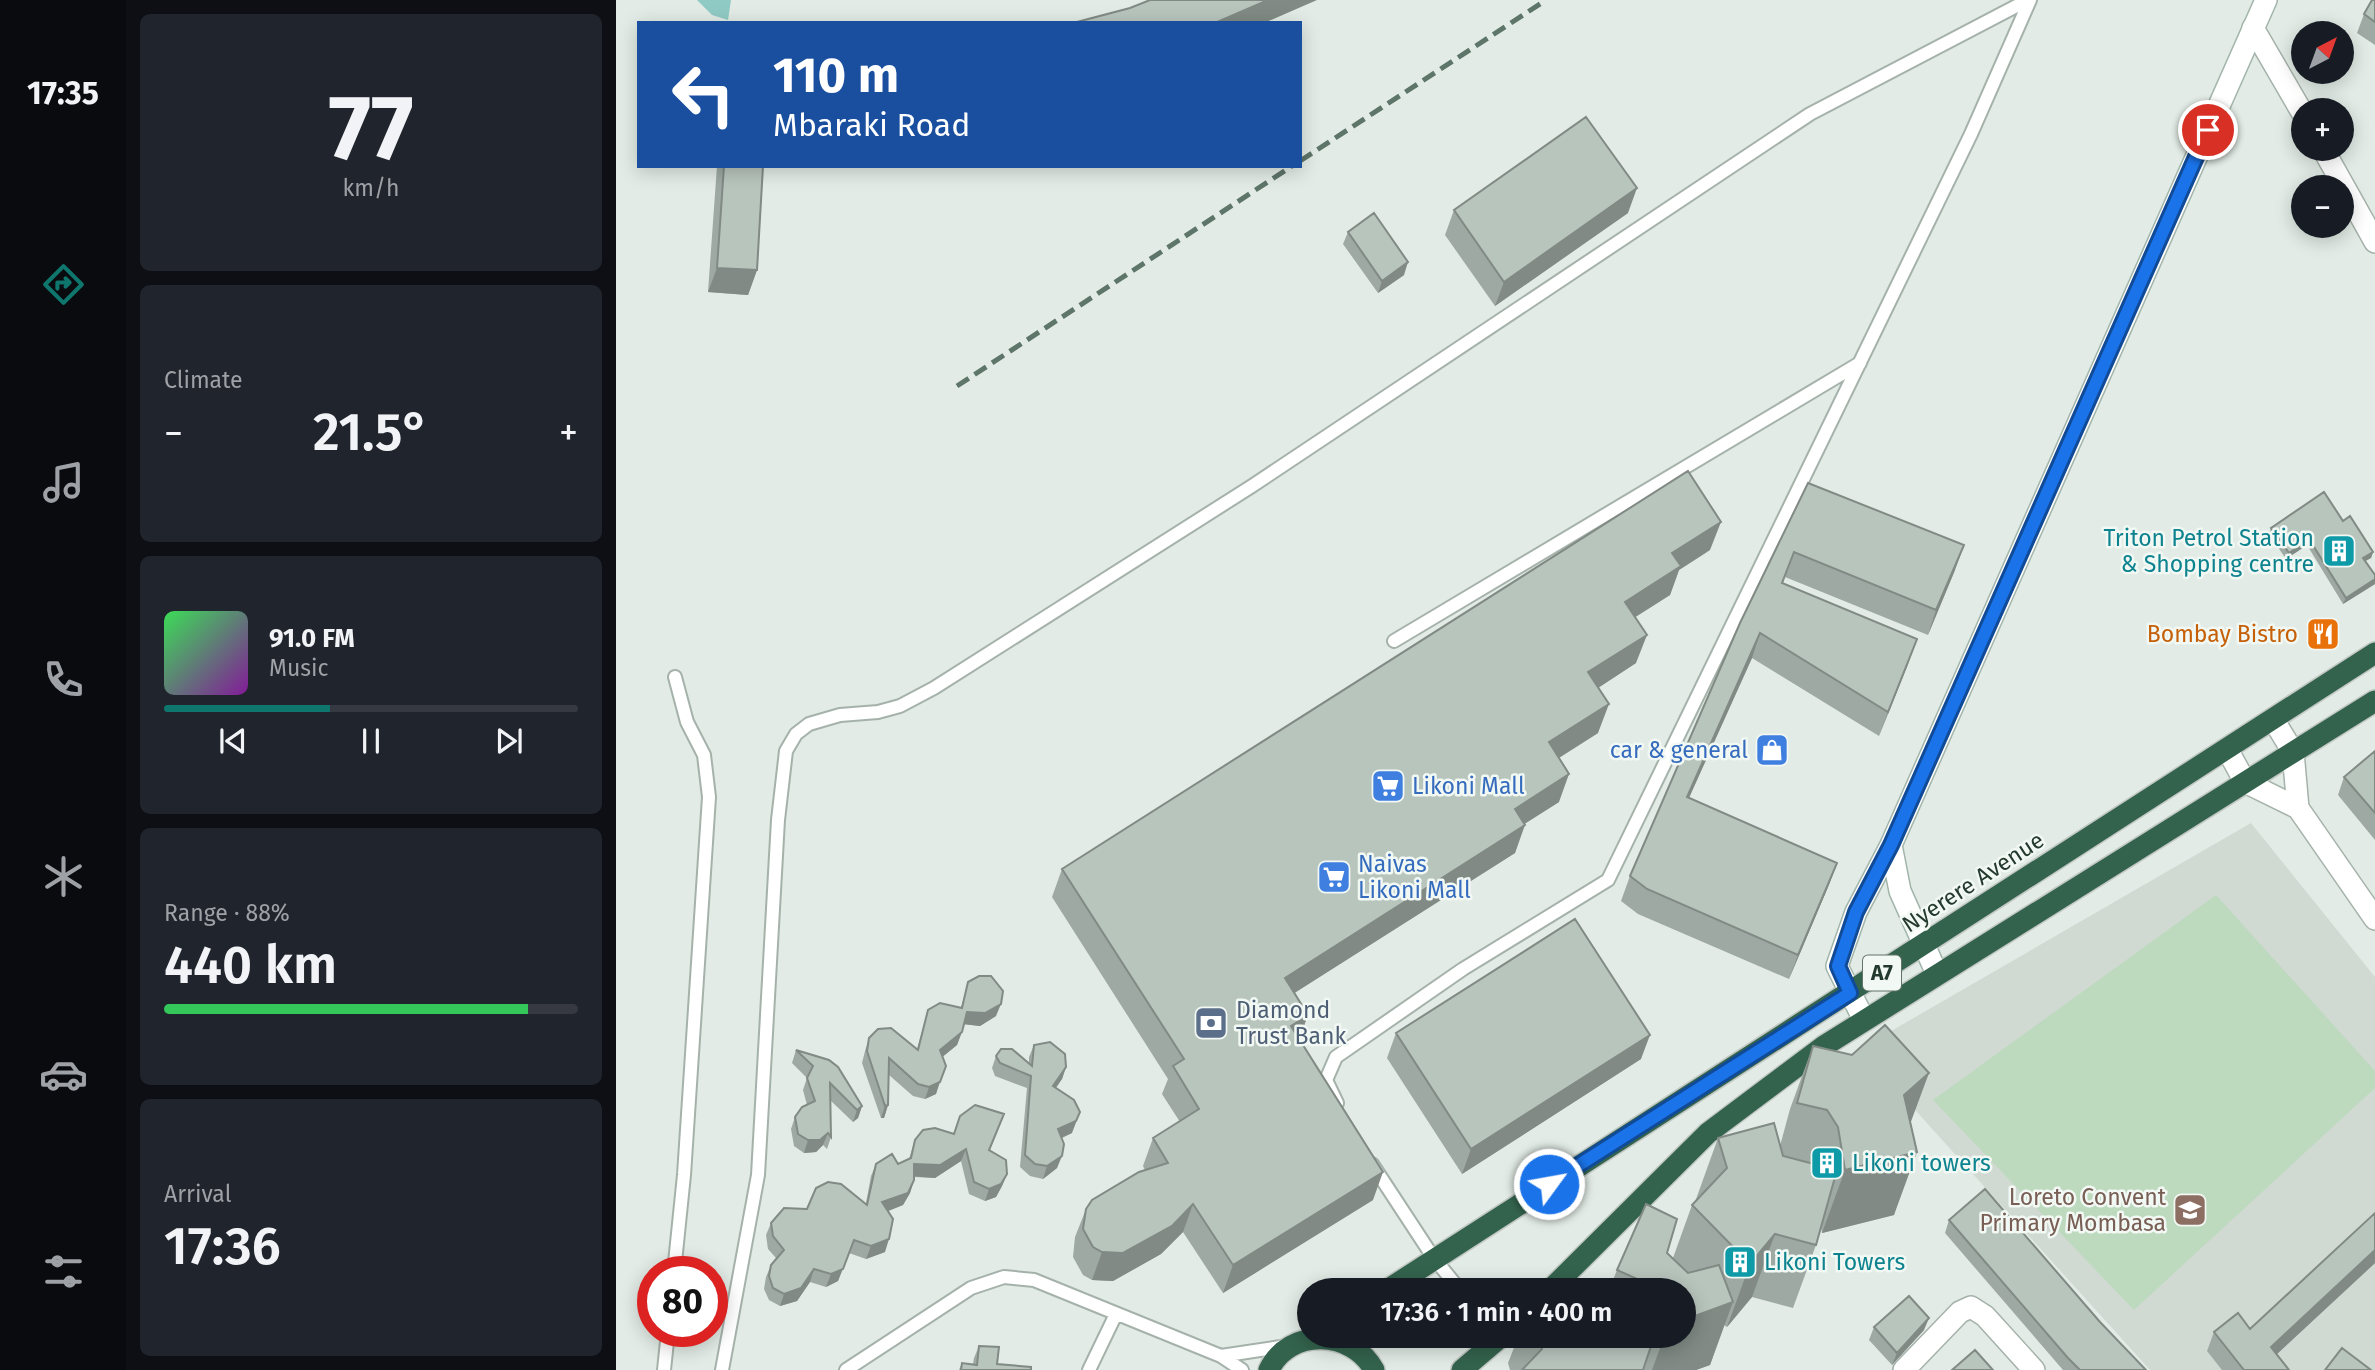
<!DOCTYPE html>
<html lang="en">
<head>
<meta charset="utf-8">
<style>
	:root { --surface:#171b24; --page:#20242c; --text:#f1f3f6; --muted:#9ea1a6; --line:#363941; --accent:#0f766e }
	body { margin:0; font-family:"Fira Sans",sans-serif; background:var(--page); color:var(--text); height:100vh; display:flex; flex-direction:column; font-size:26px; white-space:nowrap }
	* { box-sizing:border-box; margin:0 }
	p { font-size:23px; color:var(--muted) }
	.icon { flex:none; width:38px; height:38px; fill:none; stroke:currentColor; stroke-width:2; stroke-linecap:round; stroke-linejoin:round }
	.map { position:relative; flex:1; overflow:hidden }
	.side { display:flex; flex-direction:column; gap:14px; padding:14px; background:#0d0f14; width:490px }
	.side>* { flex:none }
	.banner { position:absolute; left:21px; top:21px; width:665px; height:147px; border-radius:0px; box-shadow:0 4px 18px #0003; background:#1a4fa0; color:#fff; overflow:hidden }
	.needle { width:46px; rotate:41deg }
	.fabs { position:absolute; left:1675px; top:21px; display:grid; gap:14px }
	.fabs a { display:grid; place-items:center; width:63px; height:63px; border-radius:50%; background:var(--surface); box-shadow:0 4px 18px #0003; font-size:35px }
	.speed { position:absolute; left:21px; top:1256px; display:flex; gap:14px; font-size:35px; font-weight:700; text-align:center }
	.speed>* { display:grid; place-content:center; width:91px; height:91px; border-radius:50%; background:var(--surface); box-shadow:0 4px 18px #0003; line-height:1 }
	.speed .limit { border:10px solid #d22; background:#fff; color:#111 }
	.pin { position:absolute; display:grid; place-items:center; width:60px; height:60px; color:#fff; margin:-30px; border:4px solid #fff; border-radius:50%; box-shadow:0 2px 7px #0007 }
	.me { position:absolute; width:77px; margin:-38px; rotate:58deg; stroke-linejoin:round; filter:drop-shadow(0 0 5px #0008) }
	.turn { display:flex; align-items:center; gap:24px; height:147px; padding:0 21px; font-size:32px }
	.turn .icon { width:91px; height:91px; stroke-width:2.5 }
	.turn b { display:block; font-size:49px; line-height:60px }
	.big { font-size:52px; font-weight:600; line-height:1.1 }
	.side .widget { flex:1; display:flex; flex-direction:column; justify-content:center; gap:10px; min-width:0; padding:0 24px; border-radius:10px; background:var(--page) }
	.side .dial { align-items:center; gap:0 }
	.dial b { font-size:91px; line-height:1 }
	.song { display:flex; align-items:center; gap:21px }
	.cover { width:84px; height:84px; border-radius:10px; background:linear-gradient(135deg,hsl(130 70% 55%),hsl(290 70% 35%)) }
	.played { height:7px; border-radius:4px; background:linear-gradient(90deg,var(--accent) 40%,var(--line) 40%) }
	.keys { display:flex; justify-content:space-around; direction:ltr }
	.heat { display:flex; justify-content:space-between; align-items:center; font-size:38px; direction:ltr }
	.charge { height:10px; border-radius:5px; background:linear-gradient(90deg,#34c759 88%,var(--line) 0) }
	.trip { position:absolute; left:681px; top:1278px; width:399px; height:70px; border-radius:35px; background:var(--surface); box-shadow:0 4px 18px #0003; font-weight:600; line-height:70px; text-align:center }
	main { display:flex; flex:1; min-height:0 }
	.menu { display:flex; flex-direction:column; width:126px; justify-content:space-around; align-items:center; background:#090b0e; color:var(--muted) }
	.menu .icon { width:49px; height:49px }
	.menu .selected { color:var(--accent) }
	.menu b { font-size:32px; color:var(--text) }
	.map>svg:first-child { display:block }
</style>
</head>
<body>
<main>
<nav class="menu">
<b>17:35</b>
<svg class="icon selected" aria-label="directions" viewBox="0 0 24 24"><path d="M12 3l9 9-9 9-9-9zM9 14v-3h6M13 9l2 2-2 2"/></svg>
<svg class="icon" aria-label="music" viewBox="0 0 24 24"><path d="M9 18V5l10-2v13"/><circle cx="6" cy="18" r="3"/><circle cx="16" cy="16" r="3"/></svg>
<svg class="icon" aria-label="phone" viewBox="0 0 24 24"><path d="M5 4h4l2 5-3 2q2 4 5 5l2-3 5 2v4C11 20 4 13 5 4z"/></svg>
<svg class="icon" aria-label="climate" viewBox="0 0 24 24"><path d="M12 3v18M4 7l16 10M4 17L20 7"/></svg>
<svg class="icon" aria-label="car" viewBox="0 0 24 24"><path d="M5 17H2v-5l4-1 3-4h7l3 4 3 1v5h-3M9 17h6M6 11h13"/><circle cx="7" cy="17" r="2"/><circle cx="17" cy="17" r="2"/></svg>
<svg class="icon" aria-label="filters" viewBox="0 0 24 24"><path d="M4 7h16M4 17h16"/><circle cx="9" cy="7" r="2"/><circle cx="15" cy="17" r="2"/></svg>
</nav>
<section class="side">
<div class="widget dial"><b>77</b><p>km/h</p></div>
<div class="widget"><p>Climate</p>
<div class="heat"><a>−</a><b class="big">21.5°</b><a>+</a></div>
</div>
<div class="widget">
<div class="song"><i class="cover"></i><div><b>91.0 FM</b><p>Music</p></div></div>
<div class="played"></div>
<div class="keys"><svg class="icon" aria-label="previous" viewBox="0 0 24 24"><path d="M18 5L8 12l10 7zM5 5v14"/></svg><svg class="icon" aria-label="pause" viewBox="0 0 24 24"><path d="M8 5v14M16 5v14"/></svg><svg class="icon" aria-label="next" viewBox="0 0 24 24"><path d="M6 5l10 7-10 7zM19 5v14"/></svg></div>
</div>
<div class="widget"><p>Range · 88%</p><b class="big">440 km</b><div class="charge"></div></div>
<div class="widget"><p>Arrival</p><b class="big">17:36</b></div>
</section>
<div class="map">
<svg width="1759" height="1370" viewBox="0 0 1759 1370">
	<rect width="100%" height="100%" fill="#e2ebe5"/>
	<!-- built -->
	<path fill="#d0dad3" d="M1635,823L1759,977V1370H1534L1244,1049Z"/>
	<!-- green -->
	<path fill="#bdd9be" d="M1600,895L1759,1071V1088L1518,1310L1317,1100Z"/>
	<!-- water -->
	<path fill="#90cac4" d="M81,0H115L112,20L96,15Z"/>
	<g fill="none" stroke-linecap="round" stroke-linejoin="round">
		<defs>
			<path id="lane" d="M778,641L1244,363
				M721,1103L710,1080L720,1057L847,969L992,880L1355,134L1414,0
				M756,1164L817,1257L844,1290
				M58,1272L68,1175L93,797L88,755L71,722L59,677
				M605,1356L671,1346
				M48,1370L52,1332
				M106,1370L142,1175L162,820L170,751L180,734L193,724L224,715L262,712L284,706L318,688L636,486L1194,114L1412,0
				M230,1370L355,1288L388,1277L418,1280L605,1356L626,1370
				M473,1370L500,1314"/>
			<path id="street" d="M1637,28L1687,114
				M1707,149L1759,242
				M1657,719L1677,752L1682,808L1759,919
				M1611,749L1629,782L1682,808
				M1288,1370L1344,1312L1355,1307L1369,1316L1418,1370"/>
			<path id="secondary" d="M1275,845L1284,891L1321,974
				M1248,1020L1221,966L1240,912L1275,845L1650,0"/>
			<path id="highway" d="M771,1290L1759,653
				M934,1290L1092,1133L1208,1046L1759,701
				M653,1370C673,1327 737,1330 758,1370
				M846,1370L887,1335"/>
		</defs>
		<!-- lane casing -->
		<use href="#lane" stroke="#a5b2aa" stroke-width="16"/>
		<!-- street casing -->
		<use href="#street" stroke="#a5b2aa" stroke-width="24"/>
		<!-- secondary casing -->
		<use href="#secondary" stroke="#a2b5aa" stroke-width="24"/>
		<!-- highway casing -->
		<use href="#highway" stroke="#c2c8c4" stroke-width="24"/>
		<!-- lane -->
		<use href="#lane" stroke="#fff" stroke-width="12"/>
		<!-- street -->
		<use href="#street" stroke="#fff" stroke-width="21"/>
		<!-- secondary -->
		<use href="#secondary" stroke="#fff" stroke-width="21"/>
		<!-- highway -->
		<use href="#highway" stroke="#33634d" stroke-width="21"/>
		<!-- rail -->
		<path stroke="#5e7569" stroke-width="5" stroke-dasharray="14 7" stroke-linecap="butt" d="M684,161L930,0
			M341,386L676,166"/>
	</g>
	<!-- wall -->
	<path fill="#9ea9a3" d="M1759,0V45L1741,33L1748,14Z
		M101,166H147L141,270L132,295L92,292Z
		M838,210L1012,213L879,306L829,235Z
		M732,232L788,275L762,293L727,244Z
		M1192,483L1339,570L1312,635L1169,577L1167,583L1292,664L1263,736L1136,658L1073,798L1221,863L1212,887L1173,979L1022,914L1005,901L1014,876Z
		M1727,521L1757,552L1755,558L1749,561L1759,584L1727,604L1691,545L1670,559L1653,534L1655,528Z
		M1094,550L1063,570L1054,595L1019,617L1020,663L982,688V733L943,758V802L908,824L899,853L678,993L692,1015L683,1039L757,1200L607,1293L567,1232L545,1254L497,1281L476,1280L467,1275L457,1257L459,1237L470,1209L529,1170L527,1166L537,1138L564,1122L546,1094L552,1079L436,897L446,869Z
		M1759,751V840L1722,795L1728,777Z
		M352,982L380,1016L364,1026L348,1024L341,1045L326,1057L320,1094L309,1099L297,1096L273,1075L272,1105L268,1118H265L246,1063L249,1051L253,1038L301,1049L312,1010L345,1008Z
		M780,1033L1025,1059L846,1174L771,1058Z
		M418,1045L450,1067L446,1079L440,1088L456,1133L446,1138L441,1168L427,1179L414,1176L404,1167L411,1088L379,1076L376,1068L380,1056L413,1063V1057Z
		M1197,1046L1295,1123L1278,1215L1206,1233L1205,1227L1200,1245L1177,1308L1136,1297L1111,1327L1108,1325L1094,1365L1080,1370H894L892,1363L903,1335H1068V1290H993L1001,1270L1051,1253L1057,1258L1076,1205L1079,1202L1102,1138L1164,1146L1174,1109Z
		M180,1050L246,1106L242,1118L237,1122L214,1100L215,1137L211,1149L207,1145L200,1152L188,1153L178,1146L175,1129L179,1117L191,1105L187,1090L191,1078L176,1063Z
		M344,1116L383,1127L374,1150L391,1174L386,1186L380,1197L369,1201L353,1194L345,1161L319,1178L298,1177V1180L294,1193L287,1205L272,1211L269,1252L250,1259L233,1253L222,1281L210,1287L194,1282L181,1301L164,1306L153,1300L148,1289L150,1277L155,1265L160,1258L152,1249L150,1235L155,1223L191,1209L250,1203L255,1176L260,1164H282L293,1159L299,1140L338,1133Z
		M1333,1220L1484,1322L1530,1370H1447L1329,1233Z
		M1759,1263L1661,1354L1673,1370H1606L1591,1351L1598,1332L1634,1329Z
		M1258,1327L1308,1330L1276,1365L1253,1340Z
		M363,1346L381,1364L415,1370H343L346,1363L357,1364L358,1358Z"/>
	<!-- shaded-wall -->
	<path fill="#818a84" d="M652,0H701L648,23H599Z
		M1021,188L1012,213L879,306L888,282Z
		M792,262L788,275L762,293L766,281Z
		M101,268L141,270L132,295L92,292Z
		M1105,522L1094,550L1063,570L1054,595L999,630L1009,602L1056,553Z
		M1693,539L1691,545L1670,559L1673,553Z
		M1348,545L1339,570L1312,635L1320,610Z
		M1757,552L1755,558L1744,564L1747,558Z
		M1759,579V584L1727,604L1730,598Z
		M1144,633L1136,658L1062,822L1071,797Z
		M1031,635L1020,663L962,701L972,672Z
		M1301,639L1292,664L1263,736L1272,712Z
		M993,704L982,733L922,771L933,742Z
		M953,774L943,802L888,837L899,809Z
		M909,825L899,853L658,1006L669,978Z
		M1221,863L1212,887L1173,979L1182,955Z
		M385,1004L380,1016L364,1026L346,1024L351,1012Z
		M692,1015L681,1044L675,1026Z
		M346,1032L341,1045L319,1063L324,1050Z
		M1034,1035L1025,1059L846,1174L855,1149Z
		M450,1067L446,1079L432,1098L437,1086Z
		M1313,1073L1290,1135L1288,1095Z
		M324,1082L320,1094L309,1099L313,1087Z
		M272,1105L268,1118H265L269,1106Z
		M246,1106L242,1118L237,1122L241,1110Z
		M464,1112L456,1133L438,1141L442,1129Z
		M212,1133L207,1145L200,1152L188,1153L192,1140Z
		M350,1149L345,1161L319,1178L294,1176L298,1164Z
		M1301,1152L1278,1215L1206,1233L1229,1170Z
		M446,1156L441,1168L427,1179L431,1166Z
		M767,1172L757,1200L607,1293L617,1265Z
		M391,1174L386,1186L380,1197L369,1201L373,1189Z
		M298,1180L294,1193L287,1205L262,1215L266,1202Z
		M577,1204L567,1232L545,1254L497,1281L476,1280L486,1252Z
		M1159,1234L1136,1297L1111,1327L1134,1264Z
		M273,1239L269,1252L250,1259L255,1246Z
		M238,1240L222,1281L210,1287L215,1274Z
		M1759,1250V1263L1648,1366L1655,1347Z
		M198,1269L194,1282L181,1301L164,1306L168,1294Z
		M1117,1302L1094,1365L1080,1370H1036L1049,1335H1068V1320Z
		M1313,1318L1308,1330L1276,1365L1281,1353Z"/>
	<!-- building -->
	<path fill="#b8c5bd" stroke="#818a84" stroke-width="2" d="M534,0H652L599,23H457L514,8Z
		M1756,0H1759V22L1748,14Z
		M970,117L1021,188L888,282L838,210Z
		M108,166H147L141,270L101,268Z
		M758,213L792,262L766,281L732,232Z
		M1072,471L1105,522L1056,553L1065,566L1009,602L1031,635L972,672L993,704L933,742L953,774L899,809L909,825L669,978L692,1015L675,1026L767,1172L617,1265L577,1204L556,1226L507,1253L486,1252L477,1247L467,1229L470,1209L476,1200L523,1172L552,1163L537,1138L583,1109L557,1066L568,1059L446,869Z
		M1192,483L1348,545L1320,610L1178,552L1166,583L1301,639L1272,712L1144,633L1071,797L1221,863L1182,955L1031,889L1014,876L1124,623Z
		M1708,492L1727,521L1734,516L1757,552L1747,558L1759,575V579L1730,598L1693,539L1673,553L1655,528Z
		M1759,751V813L1728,777Z
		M959,919L1034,1035L855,1149L780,1033Z
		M363,976H375L387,991L385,1004L369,1013L351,1012L346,1032L324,1050L330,1066L324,1082L313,1087L302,1084L273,1058L272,1105L269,1106L251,1051L253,1038L262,1029L275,1028L302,1050L312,1010L324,1003L346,1008L352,982Z
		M1269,1025L1313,1073L1288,1095L1301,1152L1229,1170L1222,1127L1211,1110L1181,1103L1197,1046L1236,1055Z
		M434,1042L449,1054L450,1067L437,1086L458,1100L464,1112L460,1121L442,1129L448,1144L446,1156L431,1166L419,1164L409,1155L415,1076L384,1063L380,1056L385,1049H396L416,1066L418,1045Z
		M180,1050L213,1060L222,1067L246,1106L241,1110L214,1083L215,1137L212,1133L204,1140H192L182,1134L179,1117L186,1107L199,1101L191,1078L197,1066Z
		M359,1105L388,1114L373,1150L390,1160L391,1174L385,1184L373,1189L358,1182L350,1149L324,1165L298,1164V1180L292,1193L266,1202L277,1219L273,1239L255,1246L238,1240L227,1269L215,1274L198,1269L185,1288L168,1294L157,1288L153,1276L155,1265L168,1250L157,1236L155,1223L168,1208L191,1209L200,1188L212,1182L225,1184L251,1205L260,1164L276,1154L282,1164L295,1158L299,1140L307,1130L319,1128L338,1134L344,1116Z
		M1158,1123L1167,1156L1221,1170L1200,1245L1159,1234L1134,1264L1076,1205L1111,1168L1102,1138Z
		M1369,1189L1484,1322L1530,1370H1464L1452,1358L1333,1220Z
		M1030,1204L1061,1219L1051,1253L1072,1273L1103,1265L1117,1302L1068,1320V1290H1039L1037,1286L1001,1270Z
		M1759,1213V1250L1655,1347L1673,1370H1628L1598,1332L1622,1313L1634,1329Z
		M989,1283L990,1290H961Z
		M1293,1296L1313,1318L1281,1353L1258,1327Z
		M923,1335H1033L1038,1337L1027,1370H906L926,1349Z
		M363,1346L383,1347L381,1364L415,1367V1370H345L346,1363L361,1365Z
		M1726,1348L1755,1370H1709Z
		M1359,1350L1377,1370H1336Z"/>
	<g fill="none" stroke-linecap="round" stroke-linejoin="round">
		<defs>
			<path id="route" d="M933,1184L1234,993L1222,966L1240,912L1275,845L1592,130"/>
		</defs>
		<!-- route casing -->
		<use href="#route" stroke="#114b97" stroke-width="18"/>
		<!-- route -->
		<use href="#route" stroke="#1a73e8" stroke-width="12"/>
	</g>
	<!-- icons -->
	<defs>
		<symbol id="building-square" viewBox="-11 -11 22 22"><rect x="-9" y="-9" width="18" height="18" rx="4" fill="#0f9aa8" stroke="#f2f8f3"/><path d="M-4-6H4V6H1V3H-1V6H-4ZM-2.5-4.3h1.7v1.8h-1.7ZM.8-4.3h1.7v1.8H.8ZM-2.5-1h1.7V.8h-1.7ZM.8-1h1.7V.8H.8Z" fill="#fff"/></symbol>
		<symbol id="restaurant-square" viewBox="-11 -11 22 22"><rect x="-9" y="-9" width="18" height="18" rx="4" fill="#e8710a" stroke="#f2f8f3"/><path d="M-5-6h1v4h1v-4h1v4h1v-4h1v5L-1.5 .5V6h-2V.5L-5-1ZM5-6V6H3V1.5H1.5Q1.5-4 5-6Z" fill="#fff"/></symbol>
		<symbol id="shop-square" viewBox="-11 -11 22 22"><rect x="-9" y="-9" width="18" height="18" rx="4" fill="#3f7fe0" stroke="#f2f8f3"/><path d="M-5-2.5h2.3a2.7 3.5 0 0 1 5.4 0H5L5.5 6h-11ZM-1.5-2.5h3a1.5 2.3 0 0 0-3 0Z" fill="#fff"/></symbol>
		<symbol id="supermarket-square" viewBox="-11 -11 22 22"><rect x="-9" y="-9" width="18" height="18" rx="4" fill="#3f7fe0" stroke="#f2f8f3"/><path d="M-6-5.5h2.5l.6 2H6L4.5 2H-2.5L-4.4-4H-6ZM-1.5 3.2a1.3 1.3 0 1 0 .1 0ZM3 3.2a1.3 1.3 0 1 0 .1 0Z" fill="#fff"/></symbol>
		<symbol id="bank-square" viewBox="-11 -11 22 22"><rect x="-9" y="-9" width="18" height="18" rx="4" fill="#5c6f8a" stroke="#f2f8f3"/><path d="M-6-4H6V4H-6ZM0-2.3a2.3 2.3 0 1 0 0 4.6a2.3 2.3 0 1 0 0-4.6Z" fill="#fff"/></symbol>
		<symbol id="school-square" viewBox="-11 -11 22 22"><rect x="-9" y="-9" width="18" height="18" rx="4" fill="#8d6e63" stroke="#f2f8f3"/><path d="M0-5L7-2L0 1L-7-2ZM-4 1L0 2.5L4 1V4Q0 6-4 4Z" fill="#fff"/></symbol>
	</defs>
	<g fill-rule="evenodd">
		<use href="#building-square" x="1704" y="532" width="38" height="38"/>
		<use href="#restaurant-square" x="1688" y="615" width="38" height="38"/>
		<use href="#shop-square" x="1137" y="731" width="38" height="38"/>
		<use href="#supermarket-square" x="753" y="767" width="38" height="38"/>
		<use href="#supermarket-square" x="699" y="858" width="38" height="38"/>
		<use href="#bank-square" x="576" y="1004" width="38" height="38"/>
		<use href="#building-square" x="1192" y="1144" width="38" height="38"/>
		<use href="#school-square" x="1555" y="1191" width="38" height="38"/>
		<use href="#building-square" x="1105" y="1243" width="38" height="38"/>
	</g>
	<g text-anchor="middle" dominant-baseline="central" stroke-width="5" stroke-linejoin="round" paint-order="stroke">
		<!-- shield labels -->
		<rect fill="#f2f8f3" stroke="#627369" stroke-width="2" x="1247" y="955.5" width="38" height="35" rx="5"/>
		<g font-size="21" font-weight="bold" fill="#243a2e">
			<text x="1266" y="973">A7</text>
		</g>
		<!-- culture labels -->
		<g font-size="23" fill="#0d838f" stroke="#f2f8f3" text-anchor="start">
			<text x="1698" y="538" text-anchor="end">Triton Petrol Station<tspan x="1698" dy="26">&amp; Shopping centre</tspan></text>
			<text x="1236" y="1163">Likoni towers</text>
			<text x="1148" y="1262">Likoni Towers</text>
		</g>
		<!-- food labels -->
		<g font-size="23" fill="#c56008" stroke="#f2f8f3" text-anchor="end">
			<text x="1682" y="634">Bombay Bistro</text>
		</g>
		<!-- shop labels -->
		<g font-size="23" fill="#366cbe" stroke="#f2f8f3" text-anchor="start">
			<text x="1132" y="750" text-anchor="end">car &amp; general</text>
			<text x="796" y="786">Likoni Mall</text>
			<text x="742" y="864">Naivas<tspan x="742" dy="26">Likoni Mall</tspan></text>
		</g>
		<!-- street labels -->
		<g font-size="23" fill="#243a2e" stroke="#f2f8f3">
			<text transform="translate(1357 882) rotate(-33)">Nyerere Avenue</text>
		</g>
		<!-- service labels -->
		<g font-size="23" fill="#4e5e75" stroke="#f2f8f3" text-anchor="start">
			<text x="620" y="1010">Diamond<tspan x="620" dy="26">Trust Bank</tspan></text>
		</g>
		<!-- education labels -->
		<g font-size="23" fill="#785e54" stroke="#f2f8f3" text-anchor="end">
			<text x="1550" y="1197">Loreto Convent<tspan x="1550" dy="26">Primary Mombasa</tspan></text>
		</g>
	</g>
</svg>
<div class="fabs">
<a><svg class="needle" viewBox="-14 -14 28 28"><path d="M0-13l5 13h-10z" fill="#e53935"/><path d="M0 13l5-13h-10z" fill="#9ea1a6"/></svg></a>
<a>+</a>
<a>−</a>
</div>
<div class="speed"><div class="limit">80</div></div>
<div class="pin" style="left:1592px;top:130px;background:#d93025"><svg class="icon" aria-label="arrive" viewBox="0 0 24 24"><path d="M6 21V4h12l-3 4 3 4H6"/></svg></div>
<svg class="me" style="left:933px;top:1184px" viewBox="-20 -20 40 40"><circle r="17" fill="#1a73e8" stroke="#fff" stroke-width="3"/><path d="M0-11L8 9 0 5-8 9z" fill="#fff"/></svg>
<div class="trip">17:36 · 1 min · 400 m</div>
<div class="banner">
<div class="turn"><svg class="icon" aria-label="left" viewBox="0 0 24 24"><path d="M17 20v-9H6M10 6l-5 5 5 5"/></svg><div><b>110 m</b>Mbaraki Road</div></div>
</div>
</div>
</main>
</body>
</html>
